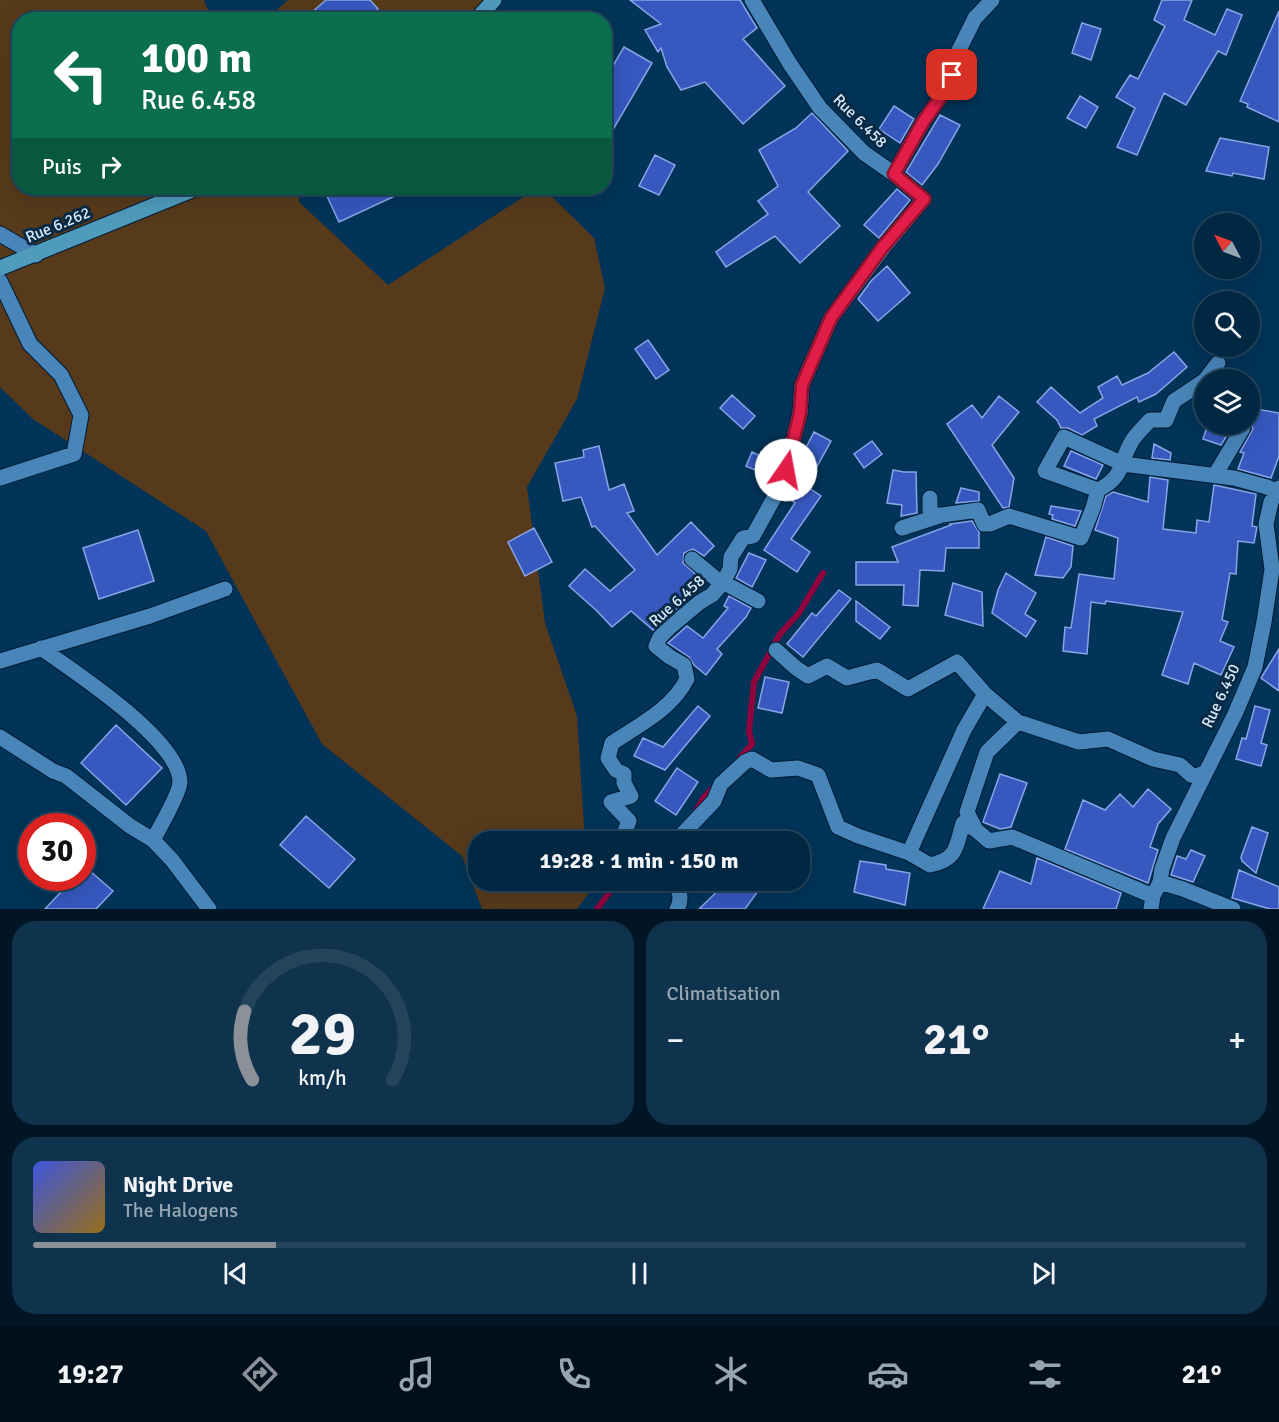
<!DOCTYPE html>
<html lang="fr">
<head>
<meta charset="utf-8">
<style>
	:root { --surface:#012742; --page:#0f334d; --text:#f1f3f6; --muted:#96a5b2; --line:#23445b; --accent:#8c9099 }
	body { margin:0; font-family:Signika,sans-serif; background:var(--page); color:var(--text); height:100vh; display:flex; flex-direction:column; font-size:22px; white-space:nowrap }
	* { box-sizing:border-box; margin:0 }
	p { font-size:20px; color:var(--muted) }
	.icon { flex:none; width:33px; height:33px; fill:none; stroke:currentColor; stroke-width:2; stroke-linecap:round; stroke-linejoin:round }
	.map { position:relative; height:909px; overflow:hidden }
	.panel { display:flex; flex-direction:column; gap:12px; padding:12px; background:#011524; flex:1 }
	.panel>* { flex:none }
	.top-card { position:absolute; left:12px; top:12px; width:600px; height:183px; border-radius:24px; box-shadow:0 6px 24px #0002,0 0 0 2px var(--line); background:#0b6e4f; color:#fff; overflow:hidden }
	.needle { width:39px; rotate:311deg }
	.tools { position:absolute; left:1194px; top:213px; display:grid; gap:12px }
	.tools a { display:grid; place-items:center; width:66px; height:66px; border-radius:50%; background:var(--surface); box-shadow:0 6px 24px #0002,0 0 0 2px var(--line); font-size:30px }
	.speed { position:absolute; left:18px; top:813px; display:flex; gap:12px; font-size:30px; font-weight:700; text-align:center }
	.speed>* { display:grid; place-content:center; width:78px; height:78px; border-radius:50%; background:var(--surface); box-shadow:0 6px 24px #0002,0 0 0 2px var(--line); line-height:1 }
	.speed .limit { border:9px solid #d22; background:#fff; color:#111 }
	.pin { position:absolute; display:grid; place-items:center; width:51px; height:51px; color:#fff; margin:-26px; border-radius:12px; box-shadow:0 3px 9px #0006 }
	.me { position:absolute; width:66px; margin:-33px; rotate:12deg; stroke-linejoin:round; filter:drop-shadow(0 0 4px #0008) }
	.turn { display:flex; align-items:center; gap:21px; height:126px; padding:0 30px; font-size:27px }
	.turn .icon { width:78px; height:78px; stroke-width:2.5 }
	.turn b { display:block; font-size:42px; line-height:51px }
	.then { display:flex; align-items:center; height:57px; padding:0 30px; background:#0003; gap:12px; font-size:22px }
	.big { font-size:45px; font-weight:700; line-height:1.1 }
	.panel .card { flex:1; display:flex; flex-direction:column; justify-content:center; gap:9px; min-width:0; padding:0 21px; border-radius:24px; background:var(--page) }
	.panel .dial { align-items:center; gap:0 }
	.dial svg { height:156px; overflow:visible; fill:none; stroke:var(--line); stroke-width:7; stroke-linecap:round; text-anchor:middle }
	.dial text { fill:var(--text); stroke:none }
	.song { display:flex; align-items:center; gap:18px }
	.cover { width:72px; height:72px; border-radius:9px; background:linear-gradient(135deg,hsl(230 70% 55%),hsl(40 70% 35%)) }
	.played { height:6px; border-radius:3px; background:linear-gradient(90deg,var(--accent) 20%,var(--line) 20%) }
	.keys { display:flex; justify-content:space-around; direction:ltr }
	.heat { display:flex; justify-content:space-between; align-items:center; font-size:33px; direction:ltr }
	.panel .tiles { flex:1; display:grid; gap:12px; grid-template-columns:1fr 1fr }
	.card:last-child { grid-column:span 2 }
	.trip { position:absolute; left:468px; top:831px; width:342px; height:60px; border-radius:24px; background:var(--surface); box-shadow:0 6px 24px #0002,0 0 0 2px var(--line); font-weight:700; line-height:60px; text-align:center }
	.dock { display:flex; height:96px; justify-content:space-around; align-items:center; background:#00101a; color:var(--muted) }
	.dock .icon { width:42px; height:42px }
	.dock .current { color:var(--accent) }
	.dock b { font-size:27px; color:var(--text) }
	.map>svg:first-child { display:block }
</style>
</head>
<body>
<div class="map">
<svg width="1279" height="909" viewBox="0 0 1279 909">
	<rect width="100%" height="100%" fill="#013458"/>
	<!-- green -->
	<path fill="#563a1b" d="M0,0H204L212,19L20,20V188H300L299,202L388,285L537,188H543L594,238L605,288L577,399L527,487L545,623L577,716L585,841L478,842V880L587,881L588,894L577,909H482L462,856L322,744L206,531L33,419L0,387Z
		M288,0H494L476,19L265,20Z"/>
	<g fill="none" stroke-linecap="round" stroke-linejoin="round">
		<!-- stream -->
		<path stroke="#90043e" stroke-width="6" d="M739,759L752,744L749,731L754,682L780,634L799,613L823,573
			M696,811L704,797L715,786
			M597,909L614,886L616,880"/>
	</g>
	<!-- building -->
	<path fill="#3658bf" stroke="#89a5e7" stroke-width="1.5" d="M326,0H370L378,9L365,20H303Z
		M630,0H740L757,28L743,39L785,86L743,124L705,82L681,90L667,67L661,48L658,52L645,30L661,24Z
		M1162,0H1192L1184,20L1215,35L1227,9L1242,15L1226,55L1218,51L1186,105L1164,93L1137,155L1117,147L1135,108L1116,97L1130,75L1138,79L1165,26L1154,20Z
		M1279,11V122L1247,107L1248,104L1240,101Z
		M1082,23L1101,29L1091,60L1072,53Z
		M624,47L652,63L604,145V81Z
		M1080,96L1098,107L1086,128L1067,118Z
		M894,106L914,119L900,143L879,129Z
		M812,113L848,151L808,192L840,226L800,263L775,236L726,267L716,252L768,214L758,201L778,186L759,150L796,128Z
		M940,115L960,125L938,164L922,185L906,172Z
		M1220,138L1269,147L1264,179L1233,173L1232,176L1206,171Z
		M655,155L675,165L659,195L639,186Z
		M334,188H412L339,222L325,192Z
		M897,189L910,200L879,238L864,225Z
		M887,266L910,293L878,321L858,299L871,281Z
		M648,340L669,370L656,379L635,349Z
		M1174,352L1187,367L1156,394L1139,402L1137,397L1094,419L1097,426L1082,435L1068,428H1061L1057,420L1037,402L1051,387L1080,413L1103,398L1098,387L1117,376L1122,385L1148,373Z
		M732,395L755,416L743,429L720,408Z
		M999,396L1019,412L992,445L1014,478L1009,507L1003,508L947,424L972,405L982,418Z
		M1250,408L1279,413V456L1271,478L1238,469L1244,453L1240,452L1253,429L1250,421Z
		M1208,424H1234L1221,445L1203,439Z
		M814,432L831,441L803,492L790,486L797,465Z
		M872,441L882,454L864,468L854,454Z
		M1154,444L1171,453L1170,460L1152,458Z
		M599,446L609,490L624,484L634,511L627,513L657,555L691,522L714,546L704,556L693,549L684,553L683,563L700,578L683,595L687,598L681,605L653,630L631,611L612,627L597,611L569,586L585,569L610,591L635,570L595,526L592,527L581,497L563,501L555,463L584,457L583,450Z
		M1071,451L1103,465L1096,479L1064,466Z
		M752,452L777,464L773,478L746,466Z
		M893,470L904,472H916L917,513L901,516L902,505L887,503Z
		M1150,477L1168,480L1163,529L1196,533L1197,520L1209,522L1214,485L1256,494L1252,526L1257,527L1254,543L1238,541L1236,574L1230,573L1222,620L1228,622L1220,641L1234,647L1221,675L1194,663L1188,684L1162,675L1183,612L1106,601L1105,604L1091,602L1087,654L1063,651L1065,627L1071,628L1079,574L1114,579L1118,538L1095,530L1106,496L1113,492L1148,502Z
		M809,488L821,496L791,539L810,552L797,572L764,550L795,503L792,501Z
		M961,488L979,492V501L956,503Z
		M1051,506L1081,511L1075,526L1052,519L1053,515L1049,514Z
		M972,521L979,532V548H946L944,571L920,570L918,606L903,605L904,585H856V562H898L892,547L951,525L950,524Z
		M534,528L552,562L525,576L508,542Z
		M138,530L154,581L99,599L83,548Z
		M1046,537L1073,546L1071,567L1063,578L1035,575Z
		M749,553L766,560L752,587L736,578Z
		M1006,573L1036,593L1025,614L1036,621L1026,637L992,613L998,590Z
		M953,583L982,592L983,626L945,615Z
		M839,590L851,599L803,657L787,644L812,613L816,616Z
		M729,596L751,608L746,617L717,649L722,654L706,675L694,665L689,657L668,643L687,626L703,638L728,608L724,606Z
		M856,601L890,627L880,639L856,621Z
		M1279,649V691L1261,678Z
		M765,677L789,682L782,713L758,708Z
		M698,706L710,716L665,770L634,756L643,738L663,747Z
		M1255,706L1270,710L1261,743L1267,745L1261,766L1236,759L1242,738L1246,739Z
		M116,725L162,768L126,805L81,763Z
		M677,768L698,782L676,815L655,801Z
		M1000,774L1027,783L1011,827L1000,829L983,822Z
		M1148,789L1171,809L1158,824L1150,847L1158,850L1148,883L1065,849L1083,800L1105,810L1120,794L1133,807Z
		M306,816L355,859L329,888L280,845Z
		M1252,827L1268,833L1256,873L1242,861L1241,857Z
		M1191,850L1205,856L1193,882L1171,875L1177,856L1186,859Z
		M1037,858L1121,893L1116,909H983L1000,871L1031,884Z
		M860,861L886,865V869L910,873L905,905L854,892Z
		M82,864L113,891L96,909H45L74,878H82Z
		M1239,870L1279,887V909H1270L1232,898Z
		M729,880H766L745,909H699Z"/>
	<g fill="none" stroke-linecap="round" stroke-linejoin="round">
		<defs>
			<path id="street" d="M894,174L923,122L947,88L958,52L975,18L992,0
				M0,234L36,255
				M0,281L30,344L61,375L81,415L74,454L0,478
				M1205,380L1218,363
				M1215,475L1243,428
				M1098,490L1045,471L1064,437L1123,464L1234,478L1267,487L1277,492
				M930,498V510L933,515H942
				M902,528L942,515L978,510L984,524H990L1009,516L1081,538L1093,508L1098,490C1125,477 1119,462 1132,441C1136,434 1144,427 1150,420H1166L1174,401L1204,381
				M692,559L715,578L758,601
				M41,648C74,672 179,739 180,782C180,793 159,829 153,840
				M776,650L796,668L808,676L827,666L847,678L877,670L908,689L957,662L985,694
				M0,661L150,616L225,589
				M0,737L53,771L66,776L130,826L153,840L172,860L209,909
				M976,830L967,812L987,752L1018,722
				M625,842L624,834L629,821L611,802L631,796L624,783V774L616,770L608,758L612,743C639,725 672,709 687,679L684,665L670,657L656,646L660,637L670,627L700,602L712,595L724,581L730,569L731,557L743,538L753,536L779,489L786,470L800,413L802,385L831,318L883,248L924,199L894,174L864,153L820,108L790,64L752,0
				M675,842L714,801L721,784L745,762L752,759L771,770L798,768L818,775L838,827L858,836L909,853L964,730L985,694L1018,722L1079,742L1108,739L1153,759L1180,765L1191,775L1197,776L1204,773
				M909,853L930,865C957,860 956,847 963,823L976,830L989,841L1012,837L1153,896
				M674,880C679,890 683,899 677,909
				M1160,882L1183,889L1233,909
				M1151,909L1153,896L1160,882L1162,869L1173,838L1235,714L1255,667L1264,622L1272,569L1266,524L1271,502L1279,488"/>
			<path id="secondary" d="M476,20L494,0
				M0,268L197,188"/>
		</defs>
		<!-- street casing -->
		<use href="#street" stroke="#001b34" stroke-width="17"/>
		<!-- secondary casing -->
		<use href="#secondary" stroke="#001b34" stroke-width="17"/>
		<!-- street -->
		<use href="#street" stroke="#4885b9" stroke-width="15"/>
		<!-- secondary -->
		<use href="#secondary" stroke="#4f9bbc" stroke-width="15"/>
	</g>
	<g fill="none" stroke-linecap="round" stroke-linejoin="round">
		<defs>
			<path id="route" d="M786,470L800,413L802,385L831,318L882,248L924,199L894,174L923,122L947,88L952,75"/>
		</defs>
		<!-- route casing -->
		<use href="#route" stroke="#92132f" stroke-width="15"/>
		<!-- route -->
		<use href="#route" stroke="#e11d48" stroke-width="10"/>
	</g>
	<g text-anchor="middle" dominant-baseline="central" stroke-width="6" stroke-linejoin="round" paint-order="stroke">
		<!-- street labels -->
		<g font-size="16" fill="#d7e9fa" stroke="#092a44">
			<text transform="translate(860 121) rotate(45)">Rue 6.458</text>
			<text transform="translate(58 225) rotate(-23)">Rue 6.262</text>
			<text transform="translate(677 601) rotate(-42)">Rue 6.458</text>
			<text transform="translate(1221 696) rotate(-65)">Rue 6.450</text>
		</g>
	</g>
</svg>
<div class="tools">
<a><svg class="needle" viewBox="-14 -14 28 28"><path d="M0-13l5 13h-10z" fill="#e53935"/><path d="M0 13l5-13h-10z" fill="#96a5b2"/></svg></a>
<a><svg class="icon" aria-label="search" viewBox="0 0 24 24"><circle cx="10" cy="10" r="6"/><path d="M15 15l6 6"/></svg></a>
<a><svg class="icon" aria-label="layers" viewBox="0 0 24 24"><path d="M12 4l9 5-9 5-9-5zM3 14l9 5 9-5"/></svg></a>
</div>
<div class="speed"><div class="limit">30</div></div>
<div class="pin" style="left:952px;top:75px;background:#d93025"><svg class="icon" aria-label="arrive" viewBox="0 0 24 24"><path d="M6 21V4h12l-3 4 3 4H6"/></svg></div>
<svg class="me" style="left:786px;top:470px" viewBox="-20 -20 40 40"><circle r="19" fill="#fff"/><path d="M0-13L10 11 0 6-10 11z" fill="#e11d48"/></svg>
<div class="trip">19:28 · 1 min · 150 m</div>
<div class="top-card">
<div class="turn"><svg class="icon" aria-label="left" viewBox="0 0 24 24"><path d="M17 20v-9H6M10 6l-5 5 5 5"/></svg><div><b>100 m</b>Rue 6.458</div></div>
<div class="then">Puis<svg class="icon" aria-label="right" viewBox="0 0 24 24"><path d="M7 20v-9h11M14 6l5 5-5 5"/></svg></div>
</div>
</div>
<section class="panel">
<div class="tiles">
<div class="card dial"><svg viewBox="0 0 100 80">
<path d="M14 69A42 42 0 1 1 86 69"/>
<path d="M14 69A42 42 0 0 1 10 34" stroke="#8c9099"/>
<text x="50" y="56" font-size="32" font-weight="700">29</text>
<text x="50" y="72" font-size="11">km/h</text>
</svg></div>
<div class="card"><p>Climatisation</p>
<div class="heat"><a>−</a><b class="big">21°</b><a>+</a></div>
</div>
<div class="card">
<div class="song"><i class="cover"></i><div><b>Night Drive</b><p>The Halogens</p></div></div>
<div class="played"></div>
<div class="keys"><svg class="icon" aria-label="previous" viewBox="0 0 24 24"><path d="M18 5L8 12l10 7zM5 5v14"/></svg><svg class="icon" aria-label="pause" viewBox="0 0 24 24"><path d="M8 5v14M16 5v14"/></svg><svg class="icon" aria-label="next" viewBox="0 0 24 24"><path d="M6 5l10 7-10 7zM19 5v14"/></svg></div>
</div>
</div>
</section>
<nav class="dock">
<b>19:27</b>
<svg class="icon current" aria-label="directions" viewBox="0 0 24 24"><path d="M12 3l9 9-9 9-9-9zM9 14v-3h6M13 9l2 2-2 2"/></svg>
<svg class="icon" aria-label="music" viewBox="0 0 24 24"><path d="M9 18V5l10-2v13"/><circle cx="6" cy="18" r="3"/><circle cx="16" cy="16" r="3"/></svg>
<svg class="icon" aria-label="phone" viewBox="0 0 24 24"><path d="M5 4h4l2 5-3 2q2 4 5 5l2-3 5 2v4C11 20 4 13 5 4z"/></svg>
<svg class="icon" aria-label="climate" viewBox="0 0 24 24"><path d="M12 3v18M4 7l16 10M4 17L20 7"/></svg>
<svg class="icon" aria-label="car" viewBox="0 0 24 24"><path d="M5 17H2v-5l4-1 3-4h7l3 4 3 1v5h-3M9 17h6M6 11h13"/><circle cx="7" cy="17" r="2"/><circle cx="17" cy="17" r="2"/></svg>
<svg class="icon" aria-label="filters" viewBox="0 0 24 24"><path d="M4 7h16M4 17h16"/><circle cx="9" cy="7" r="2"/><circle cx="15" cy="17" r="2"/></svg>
<b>21°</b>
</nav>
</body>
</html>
